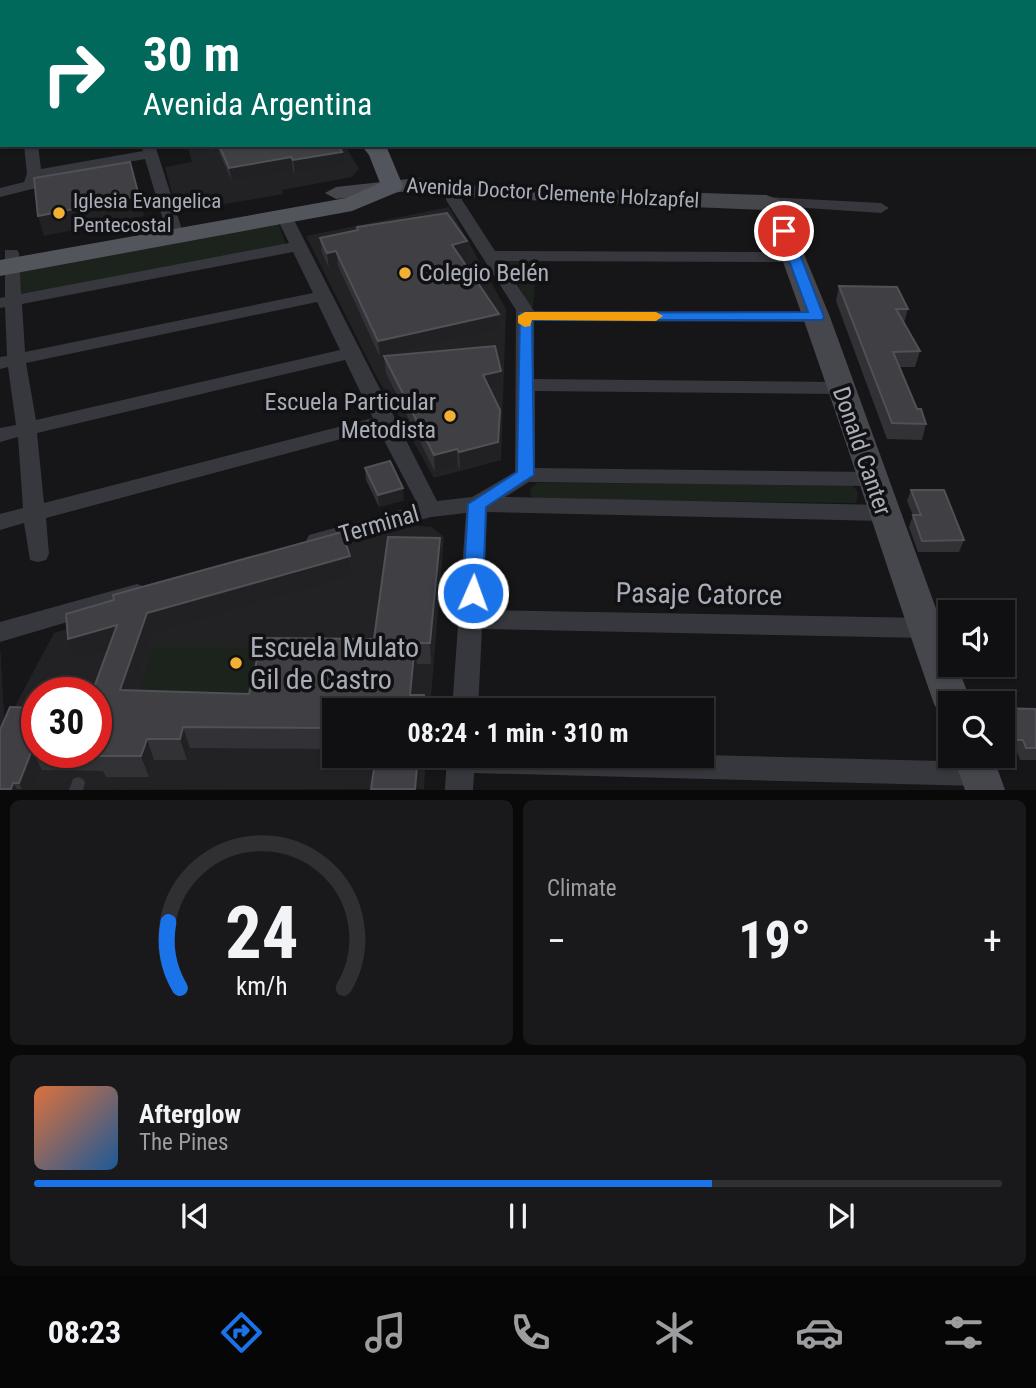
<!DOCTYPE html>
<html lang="en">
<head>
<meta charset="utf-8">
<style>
	:root { --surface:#101012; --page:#19191b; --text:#f1f3f6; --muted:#9c9d9f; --line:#303032; --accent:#1a73e8 }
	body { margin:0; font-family:"Roboto Condensed",sans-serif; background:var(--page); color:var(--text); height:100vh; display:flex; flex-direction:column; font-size:26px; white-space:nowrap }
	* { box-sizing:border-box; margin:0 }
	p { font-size:23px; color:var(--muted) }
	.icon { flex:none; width:38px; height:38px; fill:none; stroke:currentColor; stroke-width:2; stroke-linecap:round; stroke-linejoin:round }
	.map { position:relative; height:790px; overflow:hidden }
	.drawer { display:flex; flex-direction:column; gap:10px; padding:10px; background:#09090a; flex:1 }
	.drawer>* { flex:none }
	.hud { position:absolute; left:0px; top:0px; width:1036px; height:147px; box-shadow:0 2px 5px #0004,0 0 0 2px var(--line); background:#00695c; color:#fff; overflow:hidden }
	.tools { position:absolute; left:938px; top:600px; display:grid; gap:14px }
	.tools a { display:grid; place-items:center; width:77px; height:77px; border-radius:0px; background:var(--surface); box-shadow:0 2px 5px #0004,0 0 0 2px var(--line); font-size:35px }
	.speed { position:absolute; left:21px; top:677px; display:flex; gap:14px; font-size:35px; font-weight:700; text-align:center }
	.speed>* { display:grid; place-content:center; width:91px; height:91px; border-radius:50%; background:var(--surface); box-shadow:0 2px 5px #0004,0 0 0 2px var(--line); line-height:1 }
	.speed .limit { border:10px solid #d22; background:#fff; color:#111 }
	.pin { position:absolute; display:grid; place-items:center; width:60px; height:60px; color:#fff; margin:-30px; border:4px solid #fff; border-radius:50%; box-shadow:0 2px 7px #0007 }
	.me { position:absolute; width:77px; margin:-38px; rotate:2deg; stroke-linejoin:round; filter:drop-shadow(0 0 5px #0008) }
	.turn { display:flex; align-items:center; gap:24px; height:147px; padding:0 28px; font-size:32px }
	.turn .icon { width:91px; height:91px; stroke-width:2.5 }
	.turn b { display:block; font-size:49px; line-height:60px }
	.big { font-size:52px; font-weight:700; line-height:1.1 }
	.drawer .widget { flex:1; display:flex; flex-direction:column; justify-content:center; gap:10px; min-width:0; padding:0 24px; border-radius:10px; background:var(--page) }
	.drawer .dial { align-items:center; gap:0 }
	.dial svg { height:182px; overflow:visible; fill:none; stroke:var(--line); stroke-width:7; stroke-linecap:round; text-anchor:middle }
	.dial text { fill:var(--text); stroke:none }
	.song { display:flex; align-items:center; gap:21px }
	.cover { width:84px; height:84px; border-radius:10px; background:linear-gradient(135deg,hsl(20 70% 55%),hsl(210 70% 35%)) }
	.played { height:7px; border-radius:4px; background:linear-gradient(90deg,var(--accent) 70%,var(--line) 70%) }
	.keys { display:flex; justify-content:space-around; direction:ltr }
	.heat { display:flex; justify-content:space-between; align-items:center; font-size:38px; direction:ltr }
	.drawer .tiles { flex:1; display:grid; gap:10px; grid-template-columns:1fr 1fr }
	.widget:last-child { grid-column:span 2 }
	.trip { position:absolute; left:322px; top:698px; width:392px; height:70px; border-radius:0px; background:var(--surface); box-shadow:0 2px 5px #0004,0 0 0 2px var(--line); font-weight:700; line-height:70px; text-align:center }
	.dock { display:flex; height:112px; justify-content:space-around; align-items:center; background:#060607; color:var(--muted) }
	.dock .icon { width:49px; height:49px }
	.dock .selected { color:var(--accent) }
	.dock b { font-size:32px; color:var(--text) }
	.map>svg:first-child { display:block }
</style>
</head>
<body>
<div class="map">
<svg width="1036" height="790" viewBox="0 0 1036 790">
	<rect width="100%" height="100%" fill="#161618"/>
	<!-- built -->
	<path fill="#222225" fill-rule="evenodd" d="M187,145H345L359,169L352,177L282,190L283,194L219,205L172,193L165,167L192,162Z
		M449,207L506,309L501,460L434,478L374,372L306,236Z
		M407,525L432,527L444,537L430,710H334V756H426L424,789L0,790L13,710L54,633ZM37,693H96V752H37Z"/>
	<!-- green -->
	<path fill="#1c231d" d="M269,224L279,225L286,245L18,298L16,270Z
		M537,259L533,307H529L506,260Z
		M537,483L851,484L858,492L856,503L538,499L531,496L530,489Z
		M153,647H257L246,698L136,699Z"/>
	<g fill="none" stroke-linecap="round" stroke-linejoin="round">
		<!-- lane -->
		<path fill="#37383d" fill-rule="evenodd" d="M78,777L83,779L85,783L83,790H69L73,779Z"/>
		<!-- street -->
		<path fill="#37383d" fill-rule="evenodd" d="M73,0H84L85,2H74Z
			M125,0H143L124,2Z
			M418,0H431L418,2Z
			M532,0H548L531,2Z
			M0,4H2V12H0Z
			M0,25H2V31H0Z
			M0,52H2V60H0Z
			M2,112V121H0V113Z
			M24,145H38L41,169L143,151L141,145H155L184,236L176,241L168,236L145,159L40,177L36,188L0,197V188L24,182L27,174Z
			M454,187L461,191L462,200L495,251L795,252L803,257L795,262L501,261L534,311L817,312L826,317L817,322L534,321V379L839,382L849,388L839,394L535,391V468L871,472L878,474L882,479L878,484L871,486L529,482L505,497L883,505L891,508L894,513L891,518L883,521L487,512L483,610L925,618L934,621L937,628L934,635L925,638L482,629L478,710H452L466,513L431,517L317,549L309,547L306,541L309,535L418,505L378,429L46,518L49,554L46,560L38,562L30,560L24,523L0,530V514L23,508L18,437L0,442V428L16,425L8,367L0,369V357L7,356L5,307L0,308V298L5,297V250H17L19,253L21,294L289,243L276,216L284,211L292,216L437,501L472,497L515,472L516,310L446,200L447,191ZM293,252L313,293L25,352L22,304ZM317,302L340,350L36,420L26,363ZM345,360L373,418L44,503L37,433Z
			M766,197L881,203L889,208L881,213L761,205V199Z
			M137,584L145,587L149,593L145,599L0,642V622Z
			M702,755L980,762L990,765L994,774L990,783L980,786L474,773L473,790H445L447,756Z"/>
		<!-- secondary -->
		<path fill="#45474d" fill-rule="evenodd" d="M894,0H911L913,2H895Z
			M1034,65H1036V76H1034Z
			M418,178L454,185L766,195L782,201L830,317L950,647V665H957L972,704H950V719L940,715L934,704C877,540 825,373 764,210L454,197L418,190L336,199L325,193L336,187Z
			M953,756H993L1005,790H965Z"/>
		<!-- primary -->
		<path fill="#53555c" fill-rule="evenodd" d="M244,0H263L244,2Z
			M361,145H384L387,148L403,186L400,191L352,211L0,276V260L346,198L380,183L369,155Z"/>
	</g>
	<!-- wall -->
	<path fill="#323236" d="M273,0H335L337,2H287L286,1L276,2Z
		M208,145H342L343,148L345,161L343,162L344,166L295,174L293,171L232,182L219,152L212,153Z
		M357,227L467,241V257L461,258L499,314V330L380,357L338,266L329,268L322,253L320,238L357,231Z
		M839,286L908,309L904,323L920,351L915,367H899L917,409L926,424L922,440L887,439L836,301Z
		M384,356L501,371V387L490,390L500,410L499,459L460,469L458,466L435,472L386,373Z
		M365,468L404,500L379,507L366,480Z
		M911,490L964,540L959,552H918L909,527L913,515L907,501Z
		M350,556L353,577L154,634L135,690L249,694L374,639L441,558L431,664H417L414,695H424L425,710H334V749L190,748L187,760H154L149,777H106L103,771L42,770L34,789H0V649L4,721L37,708V752H96V693L107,651L77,660Z
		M1003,708L1036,709V760H1020L1017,752H1009L1003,734Z"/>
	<!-- shaded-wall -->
	<path fill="#212124" d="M210,145H217L219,152L212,153Z
		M343,148L345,161L343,162L344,166L295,174L293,160Z
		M291,157L293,171L232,182L229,168Z
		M139,196L144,216L44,236L38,216Z
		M467,241V257L453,260L452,245Z
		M336,251L338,266L329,268L327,253Z
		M499,314V330L380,357L378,341Z
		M501,371V387L483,391V375Z
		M500,410L499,459L460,469L459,452Z
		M457,449L458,466L435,472L434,455Z
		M403,488L404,500L379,507L378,495Z
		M440,538L441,558L431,664L430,643Z
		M350,556L353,577L154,634L128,711L120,690L147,613Z
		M117,625L124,646L77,660L68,639Z
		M415,643L417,664L413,710L410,695Z
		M0,649L5,730L0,731Z
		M183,727L190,748L187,760L180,739Z
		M147,739L154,760L149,777L141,756Z
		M32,750L42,770L34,789H22L19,783Z
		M418,756H422L419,789H415Z
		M13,783L17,789H11Z"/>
	<!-- building -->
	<path fill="#3f3f44" stroke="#4f5156" stroke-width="2" d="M294,0H335L337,2H297Z
		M219,145H342L343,148H340L342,152L293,160L291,157L229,168Z
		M130,162L139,196L38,216L34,178Z
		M447,213L467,241L452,245L499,314L378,341L336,251L327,253L320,238L358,230L357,227Z
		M839,286L897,287L908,309H896L920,351L893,352L917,409H921L926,424L892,423Z
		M495,346L501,371L483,375L500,410L498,442L459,452L457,449L434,455L384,356Z
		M390,461L403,488L378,495L365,468Z
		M911,490H944L964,540L922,541L913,515H921Z
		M342,532L350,556L147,613L120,690L249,694L262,638L374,639L388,537L440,538L430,643H415L410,695H424L423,710H334V728L183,727L180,739H147L141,756H97L99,751H96V693H92L117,625L68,639L66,614L114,600L113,595Z
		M10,707L37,708V750H32L19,783H13L11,789H0V730Z
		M1003,708L1036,709V748H1026L1023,740H1015Z
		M376,756H418L415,789H371Z"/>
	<!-- route -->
	<path fill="#1a73e8" stroke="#114b97" stroke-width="2" d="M784,227L791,231L824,317L822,320H532L534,475L486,507L483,593L480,599H466L463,593L468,504L517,472L520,313L808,312L778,231Z"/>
	<!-- slow -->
	<path fill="#f59e0b" d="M525,312H656L663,316L656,321L532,320L530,326L525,327L518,323V316Z"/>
	<!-- markers -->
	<g fill="#f2b134" stroke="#111113" stroke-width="2.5">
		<circle cx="59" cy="213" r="7"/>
		<circle cx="405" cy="273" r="7"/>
		<circle cx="450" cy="416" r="7"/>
		<circle cx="236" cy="663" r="7"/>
	</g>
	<g text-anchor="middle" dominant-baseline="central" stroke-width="7" stroke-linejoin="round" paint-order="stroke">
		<!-- far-street labels -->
		<g font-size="21" fill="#a8adb8" stroke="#111113">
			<text transform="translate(553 193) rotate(3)">Avenida Doctor Clemente Holzapfel</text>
		</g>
		<!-- far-poi labels -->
		<g font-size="21" fill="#a8adb8" stroke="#111113" text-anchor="start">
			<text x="73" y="201">Iglesia Evangelica<tspan x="73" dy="24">Pentecostal</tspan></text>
		</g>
		<!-- poi labels -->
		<g font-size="24" fill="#a8adb8" stroke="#111113" text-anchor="start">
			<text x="419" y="273">Colegio Belén</text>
			<text x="436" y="402" text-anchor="end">Escuela Particular<tspan x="436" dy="28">Metodista</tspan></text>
		</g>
		<!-- street labels -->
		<g font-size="24" fill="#a8adb8" stroke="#111113">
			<text transform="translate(862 451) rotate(71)">Donald Canter</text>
			<text transform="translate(379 524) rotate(-16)">Terminal</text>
		</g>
		<!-- near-street labels -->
		<g font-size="28" fill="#a8adb8" stroke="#111113">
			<text transform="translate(699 594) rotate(1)">Pasaje Catorce</text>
		</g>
		<!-- near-poi labels -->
		<g font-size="28" fill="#a8adb8" stroke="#111113" text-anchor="start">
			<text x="250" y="647">Escuela Mulato<tspan x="250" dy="32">Gil de Castro</tspan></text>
		</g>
	</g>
</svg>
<div class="tools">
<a><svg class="icon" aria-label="sound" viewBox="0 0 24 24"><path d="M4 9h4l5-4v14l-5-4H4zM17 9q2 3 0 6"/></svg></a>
<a><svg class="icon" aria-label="search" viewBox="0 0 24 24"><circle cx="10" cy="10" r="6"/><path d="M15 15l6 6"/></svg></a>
</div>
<div class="speed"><div class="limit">30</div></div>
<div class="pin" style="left:784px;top:231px;background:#d93025"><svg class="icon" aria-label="arrive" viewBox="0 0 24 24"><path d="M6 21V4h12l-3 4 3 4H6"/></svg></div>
<svg class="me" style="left:473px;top:593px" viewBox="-20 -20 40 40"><circle r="17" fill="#1a73e8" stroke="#fff" stroke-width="3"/><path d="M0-11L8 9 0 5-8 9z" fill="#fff"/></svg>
<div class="trip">08:24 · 1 min · 310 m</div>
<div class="hud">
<div class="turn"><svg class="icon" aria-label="right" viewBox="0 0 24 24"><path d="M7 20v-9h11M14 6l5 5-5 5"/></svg><div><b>30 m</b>Avenida Argentina</div></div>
</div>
</div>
<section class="drawer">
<div class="tiles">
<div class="widget dial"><svg viewBox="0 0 100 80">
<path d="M14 69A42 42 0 1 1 86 69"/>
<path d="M14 69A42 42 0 0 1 9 40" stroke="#1a73e8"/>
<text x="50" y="56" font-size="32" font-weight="700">24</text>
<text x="50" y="72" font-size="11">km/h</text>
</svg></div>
<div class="widget"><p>Climate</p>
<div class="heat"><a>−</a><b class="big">19°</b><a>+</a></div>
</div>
<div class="widget">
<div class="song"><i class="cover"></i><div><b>Afterglow</b><p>The Pines</p></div></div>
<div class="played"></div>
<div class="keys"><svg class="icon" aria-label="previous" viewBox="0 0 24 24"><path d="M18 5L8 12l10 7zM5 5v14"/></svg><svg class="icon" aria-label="pause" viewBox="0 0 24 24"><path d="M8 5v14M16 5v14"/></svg><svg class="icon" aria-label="next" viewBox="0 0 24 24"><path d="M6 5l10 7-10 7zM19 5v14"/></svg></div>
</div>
</div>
</section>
<nav class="dock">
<b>08:23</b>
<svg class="icon selected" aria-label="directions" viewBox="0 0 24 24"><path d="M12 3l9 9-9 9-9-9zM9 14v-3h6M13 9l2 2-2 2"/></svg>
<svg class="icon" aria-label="music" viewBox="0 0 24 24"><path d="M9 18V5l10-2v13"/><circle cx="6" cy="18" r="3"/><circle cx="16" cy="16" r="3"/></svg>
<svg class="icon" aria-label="phone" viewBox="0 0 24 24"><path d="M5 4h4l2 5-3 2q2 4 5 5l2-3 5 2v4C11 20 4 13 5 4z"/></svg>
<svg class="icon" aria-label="climate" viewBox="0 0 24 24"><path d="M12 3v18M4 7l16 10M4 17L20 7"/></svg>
<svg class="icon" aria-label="car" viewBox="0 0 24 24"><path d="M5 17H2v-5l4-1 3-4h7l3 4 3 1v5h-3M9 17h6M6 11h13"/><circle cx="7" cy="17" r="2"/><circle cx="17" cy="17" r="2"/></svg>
<svg class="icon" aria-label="filters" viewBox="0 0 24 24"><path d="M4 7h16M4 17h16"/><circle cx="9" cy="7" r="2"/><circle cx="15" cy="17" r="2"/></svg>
</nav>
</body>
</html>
